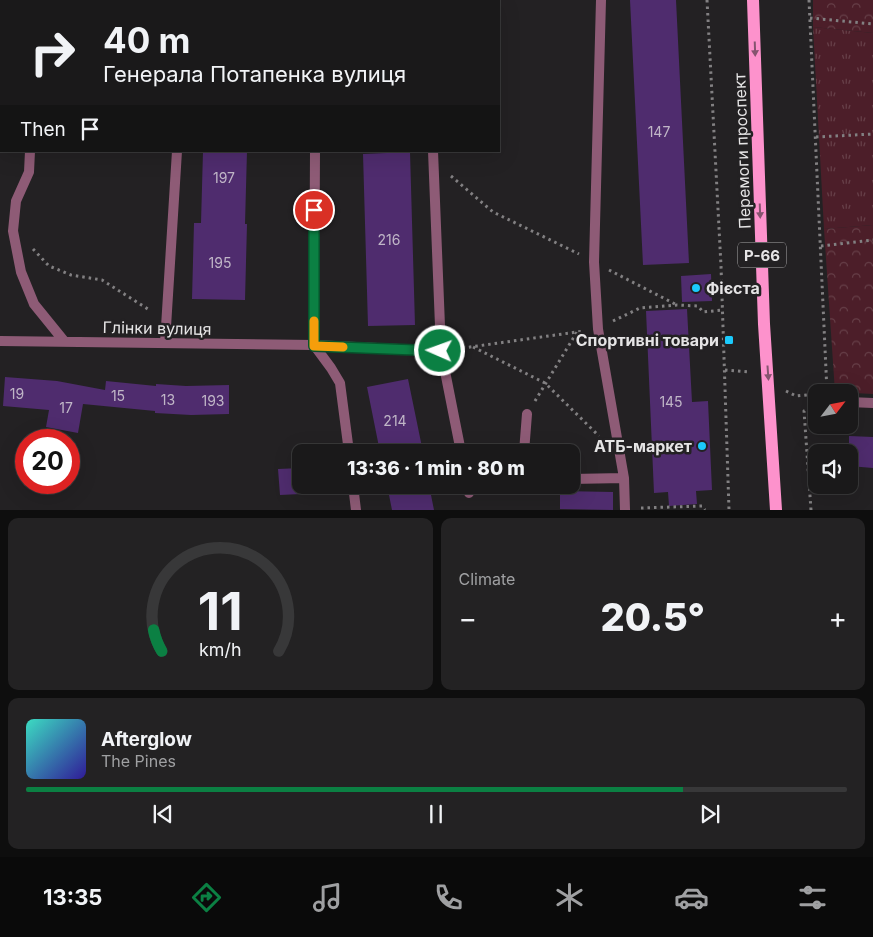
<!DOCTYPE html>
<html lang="en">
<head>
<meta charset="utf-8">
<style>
	:root { --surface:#1a191a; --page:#232223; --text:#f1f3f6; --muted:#9fa0a2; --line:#383839; --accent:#0b8043 }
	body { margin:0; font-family:Inter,sans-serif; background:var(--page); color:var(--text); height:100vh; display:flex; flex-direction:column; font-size:19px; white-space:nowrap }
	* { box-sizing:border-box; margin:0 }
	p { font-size:16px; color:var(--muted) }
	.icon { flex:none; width:28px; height:28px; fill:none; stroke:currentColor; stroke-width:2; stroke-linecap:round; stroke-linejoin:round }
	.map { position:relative; height:510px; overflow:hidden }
	.details { display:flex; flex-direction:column; gap:8px; padding:8px; background:#0e0e0e; flex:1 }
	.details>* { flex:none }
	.banner { position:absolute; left:0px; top:0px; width:500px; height:152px; box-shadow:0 5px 20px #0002,0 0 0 1px var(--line); background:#1a191a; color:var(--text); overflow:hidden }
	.needle { width:32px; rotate:58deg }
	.tools { position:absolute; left:808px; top:384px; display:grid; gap:10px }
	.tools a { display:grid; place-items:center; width:50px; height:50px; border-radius:10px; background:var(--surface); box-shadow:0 5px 20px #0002,0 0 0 1px var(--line); font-size:25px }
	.speed { position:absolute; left:15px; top:429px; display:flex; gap:10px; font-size:25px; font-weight:700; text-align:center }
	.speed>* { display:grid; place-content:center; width:65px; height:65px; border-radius:50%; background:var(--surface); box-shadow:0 5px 20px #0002,0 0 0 1px var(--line); line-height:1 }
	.speed .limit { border:8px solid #d22; background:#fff; color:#111 }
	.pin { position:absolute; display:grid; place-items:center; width:42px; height:42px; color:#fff; margin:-21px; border:2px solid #fff; border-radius:50%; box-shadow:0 1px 5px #0007 }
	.me { position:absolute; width:55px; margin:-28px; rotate:272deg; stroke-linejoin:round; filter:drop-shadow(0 0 4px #0008) }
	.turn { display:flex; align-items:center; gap:18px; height:105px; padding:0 20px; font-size:22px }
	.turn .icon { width:65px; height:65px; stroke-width:2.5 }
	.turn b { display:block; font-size:35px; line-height:42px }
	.then { display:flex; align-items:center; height:48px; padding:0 20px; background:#0003; gap:10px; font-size:19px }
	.big { font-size:38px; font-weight:800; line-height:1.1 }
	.details .widget { flex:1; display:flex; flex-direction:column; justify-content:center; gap:8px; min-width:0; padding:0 18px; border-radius:10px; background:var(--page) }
	.details .dial { align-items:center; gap:0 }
	.dial svg { height:130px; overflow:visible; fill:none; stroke:var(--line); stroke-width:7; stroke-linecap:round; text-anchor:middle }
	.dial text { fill:var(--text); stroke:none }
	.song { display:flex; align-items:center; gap:15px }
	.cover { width:60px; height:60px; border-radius:8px; background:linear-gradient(135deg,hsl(170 70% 55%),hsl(250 70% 35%)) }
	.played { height:5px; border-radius:2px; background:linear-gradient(90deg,var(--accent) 80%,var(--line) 80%) }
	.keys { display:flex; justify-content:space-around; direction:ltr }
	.heat { display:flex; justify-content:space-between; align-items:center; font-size:28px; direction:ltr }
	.details .tiles { flex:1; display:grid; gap:8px; grid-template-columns:1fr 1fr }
	.widget:last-child { grid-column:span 2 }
	.trip { position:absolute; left:292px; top:444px; width:288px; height:50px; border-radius:10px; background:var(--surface); box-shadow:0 5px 20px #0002,0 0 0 1px var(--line); font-weight:800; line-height:50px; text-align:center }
	.menu { display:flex; height:80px; justify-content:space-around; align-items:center; background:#0a0a0a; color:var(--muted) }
	.menu .icon { width:35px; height:35px }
	.menu .on { color:var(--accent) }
	.menu b { font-size:22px; color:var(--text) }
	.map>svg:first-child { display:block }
</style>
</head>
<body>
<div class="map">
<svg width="873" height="510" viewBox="0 0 873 510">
	<defs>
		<pattern id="grass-tufts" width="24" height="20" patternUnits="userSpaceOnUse" patternTransform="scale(1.25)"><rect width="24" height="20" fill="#4c1e29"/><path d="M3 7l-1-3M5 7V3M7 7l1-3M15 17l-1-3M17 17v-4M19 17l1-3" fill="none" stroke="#663f48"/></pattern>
		<pattern id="forest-crowns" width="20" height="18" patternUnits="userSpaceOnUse" patternTransform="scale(1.25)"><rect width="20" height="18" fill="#4c1e29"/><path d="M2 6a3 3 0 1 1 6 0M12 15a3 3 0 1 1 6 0" fill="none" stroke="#663f48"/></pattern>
	</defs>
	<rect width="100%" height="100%" fill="#232123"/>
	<!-- grass -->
	<path fill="url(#grass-tufts)" d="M813,27L873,33V225L824,229Z"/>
	<!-- forest -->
	<path fill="url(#forest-crowns)" d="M813,0H873V33L813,27Z
		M873,225V394L835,392L824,229Z"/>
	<!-- building -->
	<path fill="#4f2c6e" d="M630,0H676L689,263L643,265Z
		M203,151H247L245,224H247L245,300L192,299L194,223H201Z
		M410,152L415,325L368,326L363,154Z
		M711,274L712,301L682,302L681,276Z
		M687,309L692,402L708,401L712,490L696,491L697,504L669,506L668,492L654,493L646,311Z
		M5,377L57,381L105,390L106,381L156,386V384L186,386L229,385V414L191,415L155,413V411L83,404L78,433L46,427L49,410L3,406Z
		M408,379L423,452H380L367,387Z
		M849,436L873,437V468L849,466Z
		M301,468V494L280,495L278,469Z
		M387,485H429L434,510H392Z
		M560,491L613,492V510L560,509Z"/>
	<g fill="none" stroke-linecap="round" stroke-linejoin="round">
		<!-- path -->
		<path stroke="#828082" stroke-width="3" stroke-dasharray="2.5 4" stroke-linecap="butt" d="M707,0L721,266L729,510
			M809,0L827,392
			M810,18L873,24
			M816,137L873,134
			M451,176L493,212L579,254
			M821,246L873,240
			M33,249L49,266L71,275L102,280L151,311
			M609,270L677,305
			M613,321L640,308L677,305L698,306L703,312L723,310
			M473,347L545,383L599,436
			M456,349L584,331
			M725,370L749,372
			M786,391L796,396L816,394
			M535,401L577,332
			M485,489L501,485
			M641,508L702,506L705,510
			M811,510L804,411L816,406"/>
		<!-- lane -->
		<path stroke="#8e5b76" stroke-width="10" d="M430,0V1
			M601,0L594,262L598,329L624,478L625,510
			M433,151L441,351L461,452
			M165,343L177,151
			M314,345L441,351
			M524,452L527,414
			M571,479L624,478
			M467,485L469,493"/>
		<!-- street -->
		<path stroke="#8e5b76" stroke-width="10" d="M30,0V1
			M302,0V1
			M0,35H1
			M30,151L29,172L16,201L13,231L21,272L34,304L64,341
			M315,151L314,345L331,368L340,383L349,452
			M0,341L314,345
			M849,402L873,403
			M353,485L356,510"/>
		<!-- primary -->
		<path stroke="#fd92cc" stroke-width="12" d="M753,0L764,324L776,510"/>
	</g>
	<!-- one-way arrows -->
	<defs><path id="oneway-solid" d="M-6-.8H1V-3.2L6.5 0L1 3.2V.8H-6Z" transform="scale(1.25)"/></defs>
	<g fill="#85546f">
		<use href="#oneway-solid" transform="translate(755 49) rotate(88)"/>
		<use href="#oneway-solid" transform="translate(760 211) rotate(88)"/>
		<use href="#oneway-solid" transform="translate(768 373) rotate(86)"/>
	</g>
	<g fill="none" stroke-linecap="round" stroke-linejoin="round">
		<defs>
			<path id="route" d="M314,210V346L440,351"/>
		</defs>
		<!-- route casing -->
		<use href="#route" stroke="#07532c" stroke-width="12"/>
		<!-- route -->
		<use href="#route" stroke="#0b8043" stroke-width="9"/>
		<!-- slow -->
		<path stroke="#f59e0b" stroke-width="9" d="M314,321V346L343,347"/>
	</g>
	<!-- markers -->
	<g fill="#1bcafc" stroke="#232123" stroke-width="2">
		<circle cx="696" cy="288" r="5"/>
		<rect x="724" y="335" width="10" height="10" rx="2.5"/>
		<circle cx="702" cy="446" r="5"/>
	</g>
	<g text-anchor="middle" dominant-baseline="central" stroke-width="5" stroke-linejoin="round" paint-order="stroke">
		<!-- number labels -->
		<g font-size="14" fill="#c0b6c7">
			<text x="659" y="131">147</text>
			<text x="224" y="177">197</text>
			<text x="389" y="239">216</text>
			<text x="220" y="262">195</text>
			<text x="17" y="393">19</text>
			<text x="118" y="395">15</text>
			<text x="168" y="399">13</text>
			<text x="213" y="400">193</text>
			<text x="671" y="401">145</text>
			<text x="66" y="407">17</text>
			<text x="395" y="420">214</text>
		</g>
		<!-- shield labels -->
		<rect fill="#232123" stroke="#abaaab" stroke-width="1" x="738" y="242.5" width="48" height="25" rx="4"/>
		<g font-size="15" font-weight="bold" fill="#e5e4e5">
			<text x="762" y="255">Р-66</text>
		</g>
		<!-- street labels -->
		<g font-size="16" fill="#e5e4e5" stroke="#232123">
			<text transform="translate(742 151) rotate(-92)">Перемоги проспект</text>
			<text transform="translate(157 328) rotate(1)">Глінки вулиця</text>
		</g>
		<!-- poi labels -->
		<g font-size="16" font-weight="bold" fill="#e5e4e5" stroke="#232123" text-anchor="end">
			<text x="706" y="288" text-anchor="start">Фієста</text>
			<text x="719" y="340">Спортивні товари</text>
			<text x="692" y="446">АТБ-маркет</text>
		</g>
	</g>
</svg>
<div class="tools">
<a><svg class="needle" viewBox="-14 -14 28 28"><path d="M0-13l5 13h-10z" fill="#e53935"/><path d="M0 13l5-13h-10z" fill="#9fa0a2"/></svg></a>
<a><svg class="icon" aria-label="sound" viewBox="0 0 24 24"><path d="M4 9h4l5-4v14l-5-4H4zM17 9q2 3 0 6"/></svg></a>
</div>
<div class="speed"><div class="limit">20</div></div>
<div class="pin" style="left:314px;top:210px;background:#d93025"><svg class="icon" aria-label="arrive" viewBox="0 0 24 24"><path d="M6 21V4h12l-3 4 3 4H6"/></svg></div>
<svg class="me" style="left:440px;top:351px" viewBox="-20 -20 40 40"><circle r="17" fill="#0b8043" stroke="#fff" stroke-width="3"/><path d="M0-11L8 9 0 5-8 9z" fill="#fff"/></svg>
<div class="trip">13:36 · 1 min · 80 m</div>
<div class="banner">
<div class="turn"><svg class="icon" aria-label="right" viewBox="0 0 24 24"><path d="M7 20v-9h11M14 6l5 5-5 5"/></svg><div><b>40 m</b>Генерала Потапенка вулиця</div></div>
<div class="then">Then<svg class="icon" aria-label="arrive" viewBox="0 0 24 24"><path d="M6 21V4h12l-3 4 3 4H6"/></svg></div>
</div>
</div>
<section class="details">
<div class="tiles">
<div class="widget dial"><svg viewBox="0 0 100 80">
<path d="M14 69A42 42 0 1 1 86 69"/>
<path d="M14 69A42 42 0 0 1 9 56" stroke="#0b8043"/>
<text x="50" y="56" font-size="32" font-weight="700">11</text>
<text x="50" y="72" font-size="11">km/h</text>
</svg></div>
<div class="widget"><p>Climate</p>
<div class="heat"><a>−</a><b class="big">20.5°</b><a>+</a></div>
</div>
<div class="widget">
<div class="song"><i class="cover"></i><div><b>Afterglow</b><p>The Pines</p></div></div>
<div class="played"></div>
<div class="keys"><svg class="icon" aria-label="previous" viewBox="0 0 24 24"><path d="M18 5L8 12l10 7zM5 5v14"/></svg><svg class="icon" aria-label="pause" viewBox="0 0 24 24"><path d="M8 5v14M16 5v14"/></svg><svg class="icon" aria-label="next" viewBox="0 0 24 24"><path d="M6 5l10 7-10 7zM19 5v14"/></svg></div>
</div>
</div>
</section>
<nav class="menu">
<b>13:35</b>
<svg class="icon on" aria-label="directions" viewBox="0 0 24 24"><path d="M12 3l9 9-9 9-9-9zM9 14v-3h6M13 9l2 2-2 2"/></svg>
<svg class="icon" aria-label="music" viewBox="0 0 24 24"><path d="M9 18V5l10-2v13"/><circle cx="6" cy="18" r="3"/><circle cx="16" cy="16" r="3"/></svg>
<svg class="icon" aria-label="phone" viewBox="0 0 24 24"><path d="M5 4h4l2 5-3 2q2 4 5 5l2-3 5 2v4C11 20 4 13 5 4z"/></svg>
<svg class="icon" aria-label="climate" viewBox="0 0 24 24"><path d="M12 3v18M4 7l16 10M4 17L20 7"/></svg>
<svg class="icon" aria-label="car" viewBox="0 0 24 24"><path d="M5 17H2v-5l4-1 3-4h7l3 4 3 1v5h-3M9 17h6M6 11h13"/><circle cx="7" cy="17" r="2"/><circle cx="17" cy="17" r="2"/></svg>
<svg class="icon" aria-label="filters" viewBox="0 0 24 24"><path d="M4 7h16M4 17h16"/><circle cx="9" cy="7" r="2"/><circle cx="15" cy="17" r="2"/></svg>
</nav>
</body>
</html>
